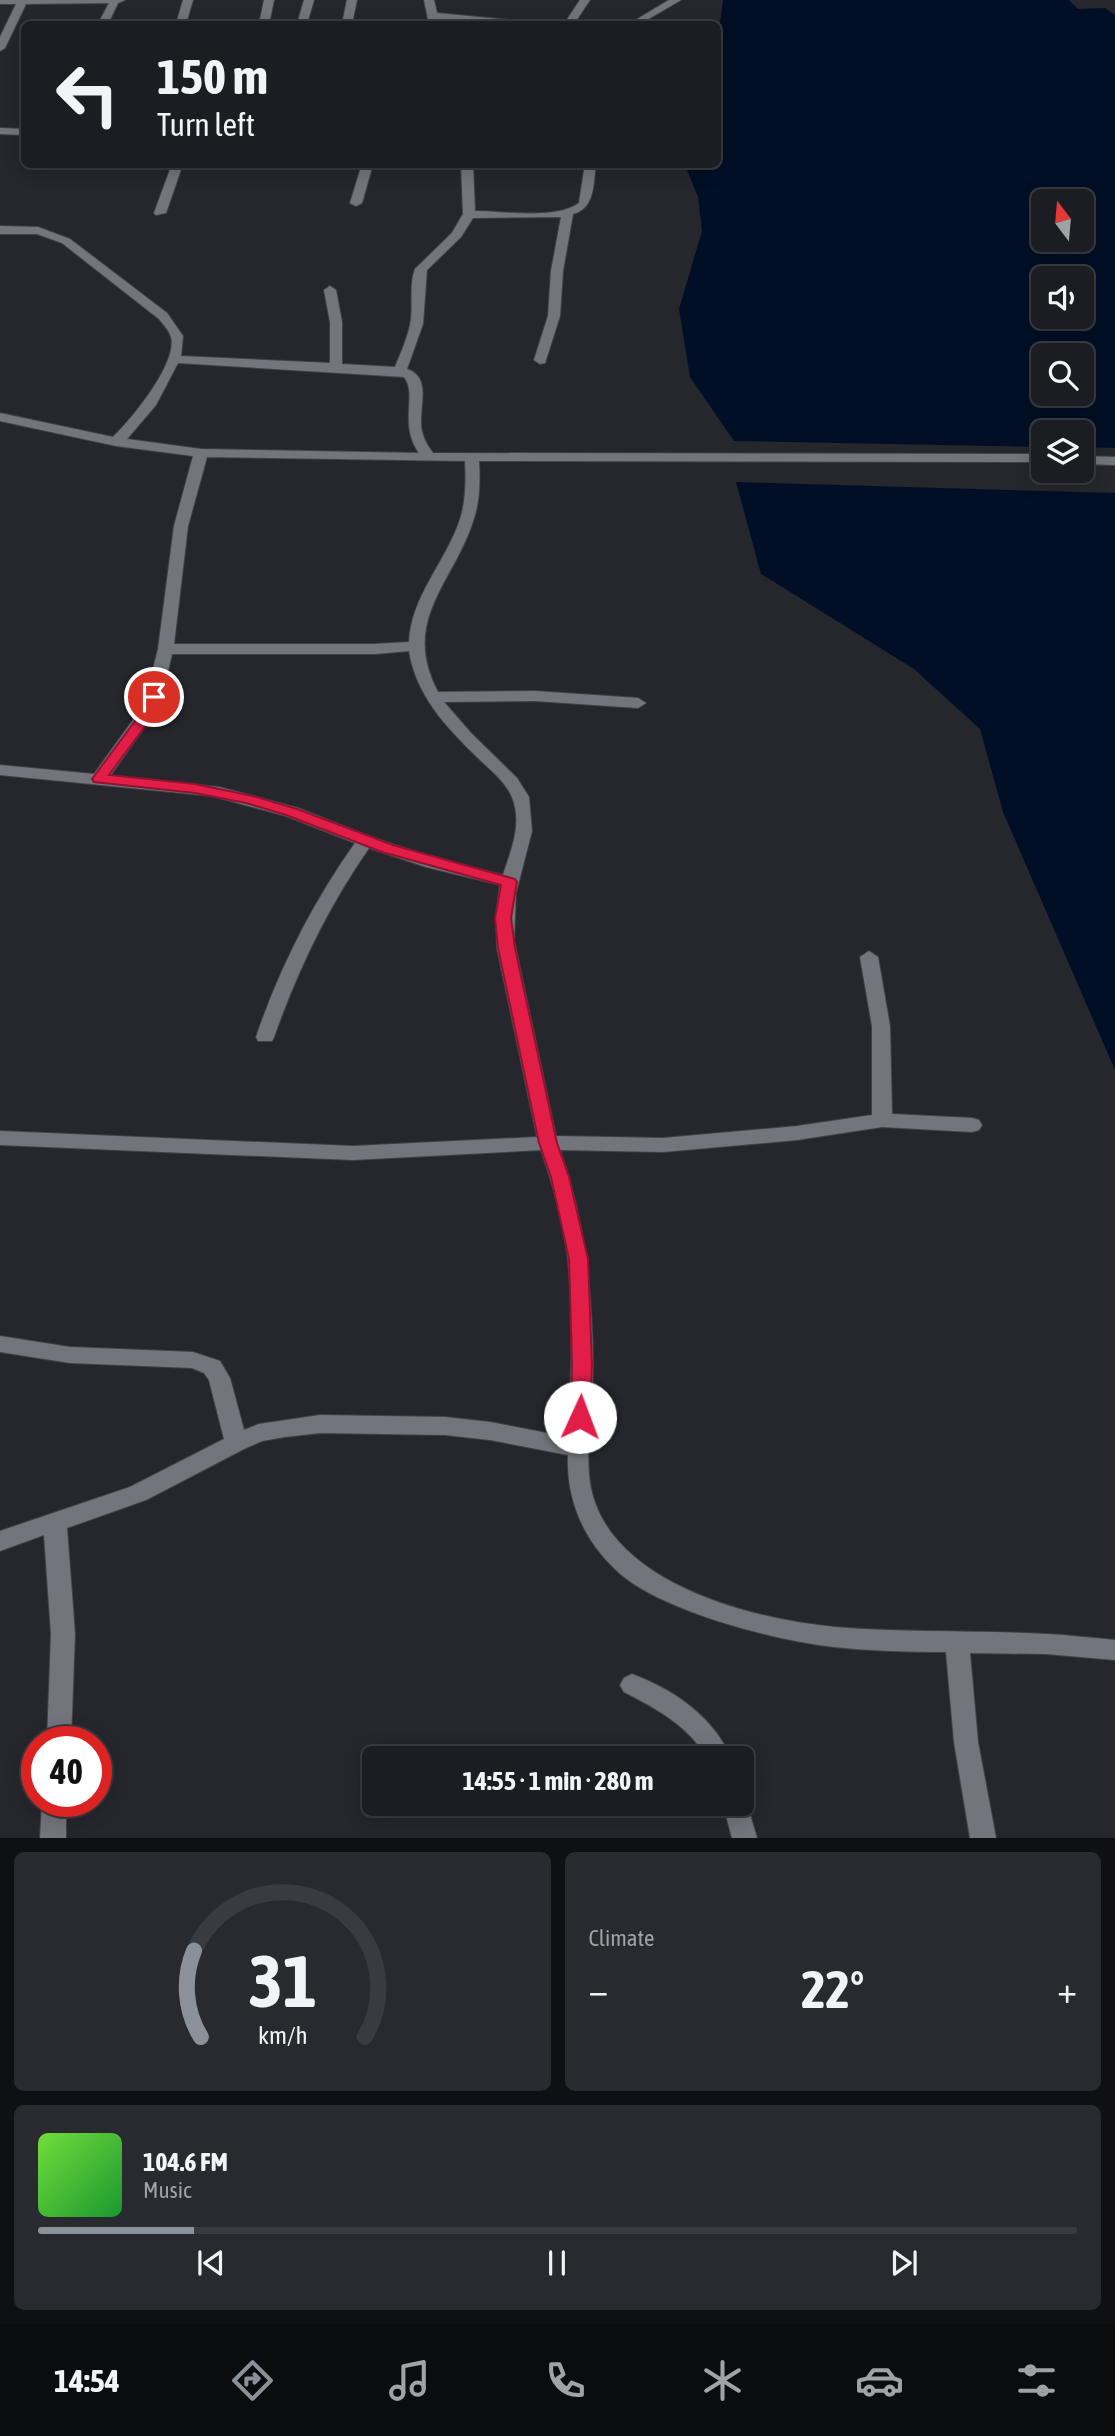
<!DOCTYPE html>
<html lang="en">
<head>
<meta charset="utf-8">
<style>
	:root { --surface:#1c1d22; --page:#292a2f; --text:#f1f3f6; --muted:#a0a2a5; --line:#3a3b40; --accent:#8c9099 }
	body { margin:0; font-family:"Asap Condensed",sans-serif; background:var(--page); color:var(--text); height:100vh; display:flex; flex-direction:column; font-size:26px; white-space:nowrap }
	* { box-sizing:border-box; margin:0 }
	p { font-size:23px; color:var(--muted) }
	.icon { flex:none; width:38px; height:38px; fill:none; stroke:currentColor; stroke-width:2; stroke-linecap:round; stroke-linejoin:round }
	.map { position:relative; height:1838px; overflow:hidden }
	.details { display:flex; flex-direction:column; gap:14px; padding:14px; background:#0f1013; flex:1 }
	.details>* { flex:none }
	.banner { position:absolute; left:21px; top:21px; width:700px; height:147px; border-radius:10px; box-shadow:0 4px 18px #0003,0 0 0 2px var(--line); background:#1c1d22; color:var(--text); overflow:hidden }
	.needle { width:46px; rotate:344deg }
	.controls { position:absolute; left:1031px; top:189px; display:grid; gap:14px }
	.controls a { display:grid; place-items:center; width:63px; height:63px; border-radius:10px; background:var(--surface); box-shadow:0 4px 18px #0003,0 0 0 2px var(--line); font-size:35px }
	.speed { position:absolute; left:21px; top:1726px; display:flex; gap:14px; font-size:35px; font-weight:700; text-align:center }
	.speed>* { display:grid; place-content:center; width:91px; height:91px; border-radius:50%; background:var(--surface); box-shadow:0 4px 18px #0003,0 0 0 2px var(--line); line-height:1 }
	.speed .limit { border:10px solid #d22; background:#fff; color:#111 }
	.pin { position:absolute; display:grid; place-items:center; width:60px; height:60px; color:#fff; margin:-30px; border:4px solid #fff; border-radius:50%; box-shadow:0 2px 7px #0007 }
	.me { position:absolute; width:77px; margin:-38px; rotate:2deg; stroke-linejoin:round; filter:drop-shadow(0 0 5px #0008) }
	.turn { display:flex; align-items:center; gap:24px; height:147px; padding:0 21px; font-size:32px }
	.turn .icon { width:91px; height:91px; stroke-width:2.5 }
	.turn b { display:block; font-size:49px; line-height:60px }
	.big { font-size:52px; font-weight:700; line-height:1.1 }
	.details .tile { flex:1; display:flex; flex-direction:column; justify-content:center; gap:10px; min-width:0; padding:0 24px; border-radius:10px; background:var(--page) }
	.details .dial { align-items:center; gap:0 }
	.dial svg { height:182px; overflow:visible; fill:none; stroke:var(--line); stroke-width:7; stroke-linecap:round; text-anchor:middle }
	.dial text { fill:var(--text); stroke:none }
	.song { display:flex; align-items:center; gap:21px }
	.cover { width:84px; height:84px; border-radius:10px; background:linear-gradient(135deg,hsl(100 70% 55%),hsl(130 70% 35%)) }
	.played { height:7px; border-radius:4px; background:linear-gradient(90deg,var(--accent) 15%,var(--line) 15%) }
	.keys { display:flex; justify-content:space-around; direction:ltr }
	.heat { display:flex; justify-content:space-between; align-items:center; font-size:38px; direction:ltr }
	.details .tiles { flex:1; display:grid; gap:14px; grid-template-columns:1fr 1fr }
	.tile:last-child { grid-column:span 2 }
	.trip { position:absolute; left:362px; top:1746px; width:392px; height:70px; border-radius:10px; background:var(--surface); box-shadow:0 4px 18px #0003,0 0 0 2px var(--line); font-weight:700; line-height:70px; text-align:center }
	.menu { display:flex; height:112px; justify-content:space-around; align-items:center; background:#0b0c0e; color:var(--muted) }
	.menu .icon { width:49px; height:49px }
	.menu .active { color:var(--accent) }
	.menu b { font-size:32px; color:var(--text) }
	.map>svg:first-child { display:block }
</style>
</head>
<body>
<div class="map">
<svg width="1115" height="1838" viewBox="0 0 1115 1838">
	<rect width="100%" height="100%" fill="#25272d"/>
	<!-- water -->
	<path fill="#000f25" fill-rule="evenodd" d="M723,0H1069L1078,9L1105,8L1115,15V448L1082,447V432H1043V447L734,441L690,377L679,309L702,231L698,197L685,165L718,164V38ZM1043,201H1082V240H1043ZM1043,278H1082V317H1043ZM1043,355H1082V394H1043Z
		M736,482L1115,493V1070L1003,812L980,729L914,669L761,574Z"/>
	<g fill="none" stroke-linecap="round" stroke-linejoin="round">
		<defs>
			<path id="minor" d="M0,0H125L118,3L108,24H98L109,3L26,4L5,48L0,51V37L16,4H0Z
				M183,0H193L186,24H176Z
				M264,0H274L269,24H259Z
				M304,0H314L307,24H297Z
				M347,0H357L352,24H342Z
				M424,0H434L437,13L521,21L526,24H493L438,20L439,24H429Z
				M580,0H590L574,24H564Z
				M669,0H681L640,24H629Z
				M0,128L24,129V135L0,134Z
				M172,164H183L166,213L156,215L154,213Z
				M362,164H373L362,203L356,206L350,203Z
				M461,164H473L475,211C502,211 556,220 579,203L585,164H596C593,185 595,208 573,214L563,271L560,316L545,363L540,364L534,360L548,316L551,271L561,217L473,218L461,237L427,270L423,324L407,369C431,377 420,404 421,423C421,434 426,444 433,453L1043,454V462L479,461C480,479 480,498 475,515C456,582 399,618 438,692L535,691L638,698L646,703L638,708L535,701L444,702L471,733L517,778L529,797L532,831L516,893L514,940L556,1136L663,1138L797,1126L872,1115V1026L860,957L869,951L878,957L890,1026L892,1114L972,1118L979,1120L982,1125L979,1130L972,1132L882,1127L797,1140L663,1152L560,1150C585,1220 592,1290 593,1363C593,1400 586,1438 589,1474C597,1580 748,1619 835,1627C905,1633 976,1630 1046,1634C1069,1635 1092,1638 1115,1640V1660L1046,1654L970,1653L978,1742L996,1838H970L954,1742L946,1652C909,1652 871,1651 834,1647C776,1641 656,1610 615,1569C583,1539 566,1498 568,1455L490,1440L445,1435L320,1433L285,1437L262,1441L244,1449L146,1500L67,1528L75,1634L71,1741H47L51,1634L44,1535L0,1551V1531L130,1487L224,1439L209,1380L204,1373L192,1368L70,1363L0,1352V1336L70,1347L193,1352L220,1361L230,1378L244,1430L259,1424L320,1415L445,1417L490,1422L568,1437C571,1379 574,1318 568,1260C564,1223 553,1185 541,1150L353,1160L0,1145V1131L353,1146L537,1137L497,948L496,916L500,885L426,867L369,848C328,907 298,969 274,1037L272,1041H258L256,1037C280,967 312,904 355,843L286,816L212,796L0,775V765L94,774L133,720L146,697L158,649L174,526L193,456L116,446L0,421V413L113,437C131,420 178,363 171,337C169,330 163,324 159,319L62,243L37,234H0V226L38,227L70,239L167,313L183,336L181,356L330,363V322L324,290L330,286L336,290L342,322V364L395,367C401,352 409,335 411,319C413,303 409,284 415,269L452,233L463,214ZM178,363L404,377C418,394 398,424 419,453L201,449L127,439L156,405ZM207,457L465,461C466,480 466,498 461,516C448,560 411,595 409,642L375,644H174L188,526ZM409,651C416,695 446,727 477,757C492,772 511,785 515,807C520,830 510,853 503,875L437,859L371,837L298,808L219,787L110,776L149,721L162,697L172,654H375Z
				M1082,456L1115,457V465L1082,464Z
				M632,1674C675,1690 713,1717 732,1759H707C690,1726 655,1708 624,1692L620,1685L624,1678Z
				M742,1795L747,1804L757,1838H732L723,1804H742Z
				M42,1801H66V1838H40Z"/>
		</defs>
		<!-- minor casing -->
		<use href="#minor" stroke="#414347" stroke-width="2"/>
		<!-- minor -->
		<use href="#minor" fill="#72767c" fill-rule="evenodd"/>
	</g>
	<!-- route -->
	<path fill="#e11d48" stroke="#92132f" stroke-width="2" d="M154,693L161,697L149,721L109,775L195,784L253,796L297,809L393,845L515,879L517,882L511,918L515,948L557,1143L569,1177L588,1259L592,1364L590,1417L587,1423L580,1425L573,1423L571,1417L572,1364L569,1259L551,1177L539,1143L498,948L495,918L501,885L382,852L286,815L246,803L195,793L94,782L92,779L135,721L149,694Z"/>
</svg>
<div class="controls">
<a><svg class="needle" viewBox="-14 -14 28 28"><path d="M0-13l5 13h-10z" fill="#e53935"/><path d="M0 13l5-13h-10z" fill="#a0a2a5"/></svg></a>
<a><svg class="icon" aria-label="sound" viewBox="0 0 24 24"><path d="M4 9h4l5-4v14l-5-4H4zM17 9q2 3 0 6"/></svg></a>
<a><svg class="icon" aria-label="search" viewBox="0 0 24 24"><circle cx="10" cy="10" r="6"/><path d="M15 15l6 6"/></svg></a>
<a><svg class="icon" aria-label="layers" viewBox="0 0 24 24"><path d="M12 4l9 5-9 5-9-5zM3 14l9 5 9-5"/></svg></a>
</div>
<div class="speed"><div class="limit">40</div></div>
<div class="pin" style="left:154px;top:697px;background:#d93025"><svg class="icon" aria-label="arrive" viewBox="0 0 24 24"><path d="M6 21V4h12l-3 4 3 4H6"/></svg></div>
<svg class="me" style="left:580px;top:1417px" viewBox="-20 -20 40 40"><circle r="19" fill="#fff"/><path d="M0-13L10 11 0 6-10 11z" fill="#e11d48"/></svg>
<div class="trip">14:55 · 1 min · 280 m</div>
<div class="banner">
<div class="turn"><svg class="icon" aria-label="left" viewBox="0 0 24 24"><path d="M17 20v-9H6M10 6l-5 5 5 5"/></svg><div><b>150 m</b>Turn left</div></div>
</div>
</div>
<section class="details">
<div class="tiles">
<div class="tile dial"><svg viewBox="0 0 100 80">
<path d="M14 69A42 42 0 1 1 86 69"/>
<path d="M14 69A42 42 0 0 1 11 31" stroke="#8c9099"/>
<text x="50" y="56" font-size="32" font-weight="700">31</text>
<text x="50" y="72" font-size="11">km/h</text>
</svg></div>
<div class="tile"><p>Climate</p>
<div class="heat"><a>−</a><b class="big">22°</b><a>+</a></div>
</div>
<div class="tile">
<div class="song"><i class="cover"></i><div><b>104.6 FM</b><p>Music</p></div></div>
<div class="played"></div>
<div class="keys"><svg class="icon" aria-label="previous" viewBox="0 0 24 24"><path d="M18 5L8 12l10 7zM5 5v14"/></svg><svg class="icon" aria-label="pause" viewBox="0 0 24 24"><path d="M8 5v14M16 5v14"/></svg><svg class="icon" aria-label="next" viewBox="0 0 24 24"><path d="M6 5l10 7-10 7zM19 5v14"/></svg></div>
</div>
</div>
</section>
<nav class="menu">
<b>14:54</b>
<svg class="icon active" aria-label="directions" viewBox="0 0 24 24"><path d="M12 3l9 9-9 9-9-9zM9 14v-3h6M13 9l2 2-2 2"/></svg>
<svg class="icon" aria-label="music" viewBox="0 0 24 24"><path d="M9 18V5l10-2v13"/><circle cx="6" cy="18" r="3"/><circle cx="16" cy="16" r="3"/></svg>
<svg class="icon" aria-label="phone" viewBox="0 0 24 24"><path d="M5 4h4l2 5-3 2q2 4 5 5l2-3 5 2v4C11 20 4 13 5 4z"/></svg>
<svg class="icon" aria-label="climate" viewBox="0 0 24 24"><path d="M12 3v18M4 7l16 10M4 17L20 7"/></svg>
<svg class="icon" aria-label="car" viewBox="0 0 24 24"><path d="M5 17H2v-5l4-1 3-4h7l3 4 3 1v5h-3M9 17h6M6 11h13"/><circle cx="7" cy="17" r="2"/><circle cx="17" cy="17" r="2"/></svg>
<svg class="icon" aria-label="filters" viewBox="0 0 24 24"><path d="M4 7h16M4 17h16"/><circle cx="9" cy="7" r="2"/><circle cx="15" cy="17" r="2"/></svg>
</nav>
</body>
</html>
